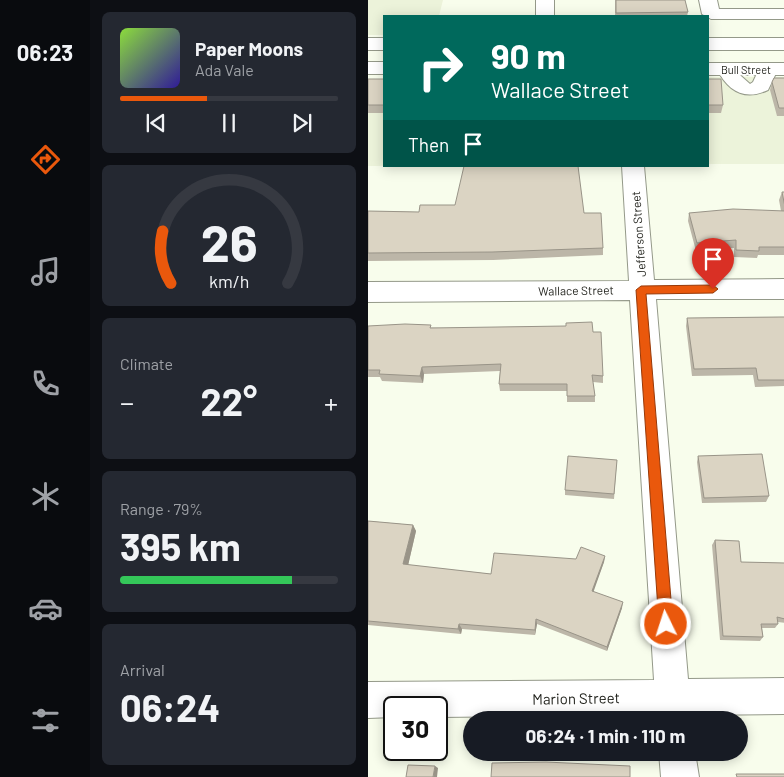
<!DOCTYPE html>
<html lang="en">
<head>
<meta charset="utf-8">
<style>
	:root { --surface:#171b24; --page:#242831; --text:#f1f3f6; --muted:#9ea1a6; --line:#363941; --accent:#ea580c }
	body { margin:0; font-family:Barlow,sans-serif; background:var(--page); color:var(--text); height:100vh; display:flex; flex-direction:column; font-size:19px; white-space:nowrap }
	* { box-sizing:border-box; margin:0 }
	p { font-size:16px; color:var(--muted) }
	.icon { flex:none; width:28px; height:28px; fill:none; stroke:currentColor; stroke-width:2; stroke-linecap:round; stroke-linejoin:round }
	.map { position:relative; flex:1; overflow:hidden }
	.sheet { display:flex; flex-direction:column; gap:12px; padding:12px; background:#0d0f14; width:278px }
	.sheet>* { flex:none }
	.top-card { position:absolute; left:15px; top:15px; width:326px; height:152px; border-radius:0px; box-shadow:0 2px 12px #0003; background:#00695c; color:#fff; overflow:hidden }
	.speed { position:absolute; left:15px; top:696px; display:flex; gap:10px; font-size:25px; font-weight:700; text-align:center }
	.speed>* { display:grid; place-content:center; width:65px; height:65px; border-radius:50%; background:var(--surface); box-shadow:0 2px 12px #0003; line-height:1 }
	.speed .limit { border:2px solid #111; border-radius:8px; background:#fff; color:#111 }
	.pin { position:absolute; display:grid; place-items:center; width:42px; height:42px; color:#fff; margin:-51px -21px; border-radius:50% 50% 50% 0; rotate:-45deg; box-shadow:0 0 5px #0007 }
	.pin .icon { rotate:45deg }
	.me { position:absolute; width:55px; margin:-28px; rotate:356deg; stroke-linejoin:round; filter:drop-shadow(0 0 4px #0008) }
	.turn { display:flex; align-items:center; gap:18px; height:105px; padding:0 25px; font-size:22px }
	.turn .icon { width:65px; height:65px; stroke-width:2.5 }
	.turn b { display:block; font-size:35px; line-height:42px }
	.then { display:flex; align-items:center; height:48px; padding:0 25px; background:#0003; gap:10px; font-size:19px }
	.big { font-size:38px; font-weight:700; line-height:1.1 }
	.sheet .widget { flex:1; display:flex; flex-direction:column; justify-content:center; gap:8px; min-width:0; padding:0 18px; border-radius:8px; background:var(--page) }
	.sheet .dial { align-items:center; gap:0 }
	.dial svg { height:130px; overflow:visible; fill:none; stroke:var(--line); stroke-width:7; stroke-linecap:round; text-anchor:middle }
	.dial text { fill:var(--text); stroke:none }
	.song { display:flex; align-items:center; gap:15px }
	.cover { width:60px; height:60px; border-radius:8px; background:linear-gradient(135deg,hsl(90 70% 55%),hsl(250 70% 35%)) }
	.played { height:5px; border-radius:2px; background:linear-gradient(90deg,var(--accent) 40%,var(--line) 40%) }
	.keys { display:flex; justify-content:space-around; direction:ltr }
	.heat { display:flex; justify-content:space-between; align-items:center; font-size:28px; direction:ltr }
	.charge { height:8px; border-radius:4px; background:linear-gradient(90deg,#34c759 79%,var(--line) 0) }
	.trip { position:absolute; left:95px; top:711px; width:285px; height:50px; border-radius:25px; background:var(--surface); box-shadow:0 2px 12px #0003; font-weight:700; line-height:50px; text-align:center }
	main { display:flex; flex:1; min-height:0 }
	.tab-bar { display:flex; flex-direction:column; width:90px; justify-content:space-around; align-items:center; background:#090b0e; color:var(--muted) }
	.tab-bar .icon { width:35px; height:35px }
	.tab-bar .active { color:var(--accent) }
	.tab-bar b { font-size:22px; color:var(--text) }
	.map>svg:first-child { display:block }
</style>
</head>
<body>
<main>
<nav class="tab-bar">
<b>06:23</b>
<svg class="icon active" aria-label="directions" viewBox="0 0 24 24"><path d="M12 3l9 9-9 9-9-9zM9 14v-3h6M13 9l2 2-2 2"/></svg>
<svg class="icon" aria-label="music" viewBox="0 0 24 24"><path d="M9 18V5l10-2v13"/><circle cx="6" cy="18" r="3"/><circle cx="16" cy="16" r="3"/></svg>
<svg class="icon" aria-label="phone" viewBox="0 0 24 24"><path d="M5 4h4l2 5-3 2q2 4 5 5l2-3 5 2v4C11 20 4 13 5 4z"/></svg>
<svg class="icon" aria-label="climate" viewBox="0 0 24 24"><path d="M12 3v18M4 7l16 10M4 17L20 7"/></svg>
<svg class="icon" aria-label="car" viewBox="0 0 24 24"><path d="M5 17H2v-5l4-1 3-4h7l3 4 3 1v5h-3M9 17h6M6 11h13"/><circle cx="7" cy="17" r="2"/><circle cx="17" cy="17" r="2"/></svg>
<svg class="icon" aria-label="filters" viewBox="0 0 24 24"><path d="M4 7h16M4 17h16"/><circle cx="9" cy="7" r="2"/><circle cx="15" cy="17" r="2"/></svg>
</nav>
<section class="sheet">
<div class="widget">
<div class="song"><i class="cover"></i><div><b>Paper Moons</b><p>Ada Vale</p></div></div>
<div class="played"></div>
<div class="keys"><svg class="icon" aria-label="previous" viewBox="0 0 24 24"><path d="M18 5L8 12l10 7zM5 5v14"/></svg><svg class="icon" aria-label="pause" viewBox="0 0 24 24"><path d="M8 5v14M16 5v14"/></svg><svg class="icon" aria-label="next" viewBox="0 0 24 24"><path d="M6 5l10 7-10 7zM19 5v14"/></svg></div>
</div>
<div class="widget dial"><svg viewBox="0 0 100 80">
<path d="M14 69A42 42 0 1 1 86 69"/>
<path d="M14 69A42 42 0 0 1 9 37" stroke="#ea580c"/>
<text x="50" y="56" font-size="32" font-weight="700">26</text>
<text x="50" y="72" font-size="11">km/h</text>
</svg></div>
<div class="widget"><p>Climate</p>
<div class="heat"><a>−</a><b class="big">22°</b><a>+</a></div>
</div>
<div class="widget"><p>Range · 79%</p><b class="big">395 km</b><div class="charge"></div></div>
<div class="widget"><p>Arrival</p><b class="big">06:24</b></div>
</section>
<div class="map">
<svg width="417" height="777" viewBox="0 0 417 777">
	<rect width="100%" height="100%" fill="#f8fdec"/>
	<!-- built -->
	<path fill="#ecf3da" d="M0,0H75L71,16H16V35H0Z
		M340,77H416V164H340Z
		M0,80H16V166H0Z"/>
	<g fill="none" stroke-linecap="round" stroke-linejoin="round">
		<defs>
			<path id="minor" d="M168,0H186V16H168Z
				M331,0H349L351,9H417V19H343L334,14Z
				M359,63L366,65L373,76L382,84L385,82L393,65H407L410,69L400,90C376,101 360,91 349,69L352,65Z
				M254,166H276L286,280L417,279V299H288L320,679L417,678V714L323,715L324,720H288V715L69,717V708H26V717L0,718V682L286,680L262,300L0,302V282L261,281Z
				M291,752H327L331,777H293Z"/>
			<path id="highway" d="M0,38H16V50H0Z
				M340,38H417V50H340Z
				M0,62H16V74H0Z
				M340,63H417V75H340Z"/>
		</defs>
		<!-- minor casing -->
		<use href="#minor" stroke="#949989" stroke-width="2"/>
		<!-- highway casing -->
		<use href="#highway" stroke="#949989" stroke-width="2"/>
		<!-- minor -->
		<use href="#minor" fill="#fff" fill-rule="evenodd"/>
		<!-- highway -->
		<use href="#highway" fill="#fff" fill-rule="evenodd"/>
	</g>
	<!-- wall -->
	<path fill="#bcb6a8" d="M247,0H317L320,12L319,16H247Z
		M417,78V116H409L402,90L404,82Z
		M0,79H16V113H0Z
		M340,79L355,105L353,113H340Z
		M414,192H417V255H390L389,258L366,257V248L328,251L320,221L321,213L413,211L411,200Z
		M0,211L51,212L216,213L235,248V255L125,260L0,261Z
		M417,317V386L387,387L385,375L324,376L318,326L319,318Z
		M0,326L225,332L235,376V383L225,382L227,396V402H199V391H132L131,384L132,371L56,374L55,383L14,381L12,377H0Z
		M330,456L401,496L398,502L334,503L329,462Z
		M249,460L246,499L197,495V490Z
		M0,521L45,525L48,531L40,565L123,574L208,559L237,556L236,562L225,591L254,608L239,651L169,624L167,635L94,629L93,634L0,625Z
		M347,540L373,562L417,563V623L410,622V624L407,628H394L395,637L392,641L352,640L344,545Z"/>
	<!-- shaded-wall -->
	<path fill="#999488" d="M54,367L56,374L55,383L52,376Z
		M45,525L48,531L39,570L35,564Z
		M237,556L236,562L224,596V591Z
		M255,602L254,608L239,651V647Z
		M168,619L169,624L167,635V630Z
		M91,624L94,629L93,634L90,629Z
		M67,766L70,768L69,777H65Z"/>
	<!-- building -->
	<path fill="#dbd4c3" stroke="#999488" d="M248,0H317L320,12L248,13Z
		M406,78H417V108H411L404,82Z
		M0,79H16V105H0Z
		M340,79H353L355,105H340Z
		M96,166H210L216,213H233L235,248L124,252L0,253V211L51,212L52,205H87Z
		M414,192H417V207Z
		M365,209L417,211V247H391V251L368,250V240L329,243L321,213Z
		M413,317H417V380H390L388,368L326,369L319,318Z
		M224,322L225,332H233L235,376L224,375L227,396H199V384H131L133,364L54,367L52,376L11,374L12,370H0V326L37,324L63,325L62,328L198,326V323Z
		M394,454L401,496L336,498L330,456Z
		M200,456L249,460L246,494L197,490Z
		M0,521L45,525L35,564L123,574L126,553L208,559L213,547L237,556L224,591L255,602L239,647L168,619L167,630L91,624L90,629L0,621Z
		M347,540L371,541L373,562L417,563V619L409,617L410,624H393L395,637L355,636Z
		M178,762L262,766V777H123L124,763Z
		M40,765L67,766L65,777H38Z
		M368,774H417V777H369Z"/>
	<!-- route -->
	<path fill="#ea580c" stroke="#983908" d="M345,285L350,289L345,293L278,294L305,624L303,629L298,631L293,629L291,624L268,290L273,286Z"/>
	<g text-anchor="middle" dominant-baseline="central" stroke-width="4" stroke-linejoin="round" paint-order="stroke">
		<!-- far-street labels -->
		<g font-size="11" fill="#1e1f19" stroke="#fff">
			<text x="378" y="69">Bull Street</text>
		</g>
		<!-- street labels -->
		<g font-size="12" fill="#1e1f19" stroke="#fff">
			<text transform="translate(270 234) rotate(-94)">Jefferson Street</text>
			<text transform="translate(208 290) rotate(-1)">Wallace Street</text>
		</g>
		<!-- near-street labels -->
		<g font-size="15" fill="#1e1f19" stroke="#fff">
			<text transform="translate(208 698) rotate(-1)">Marion Street</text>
		</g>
	</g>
</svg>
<div class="speed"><div class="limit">30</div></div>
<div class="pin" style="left:345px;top:289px;background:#d93025"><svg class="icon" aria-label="arrive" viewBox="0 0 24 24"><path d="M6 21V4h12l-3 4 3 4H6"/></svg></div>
<svg class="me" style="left:298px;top:624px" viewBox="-20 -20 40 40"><circle r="17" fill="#ea580c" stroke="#fff" stroke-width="3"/><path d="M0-11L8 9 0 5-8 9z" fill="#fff"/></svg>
<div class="trip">06:24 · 1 min · 110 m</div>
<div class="top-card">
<div class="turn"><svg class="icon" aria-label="right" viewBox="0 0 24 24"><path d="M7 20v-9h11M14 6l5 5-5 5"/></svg><div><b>90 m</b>Wallace Street</div></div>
<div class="then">Then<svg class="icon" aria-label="arrive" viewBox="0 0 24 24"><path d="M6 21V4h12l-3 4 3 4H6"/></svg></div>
</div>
</div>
</main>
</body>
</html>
